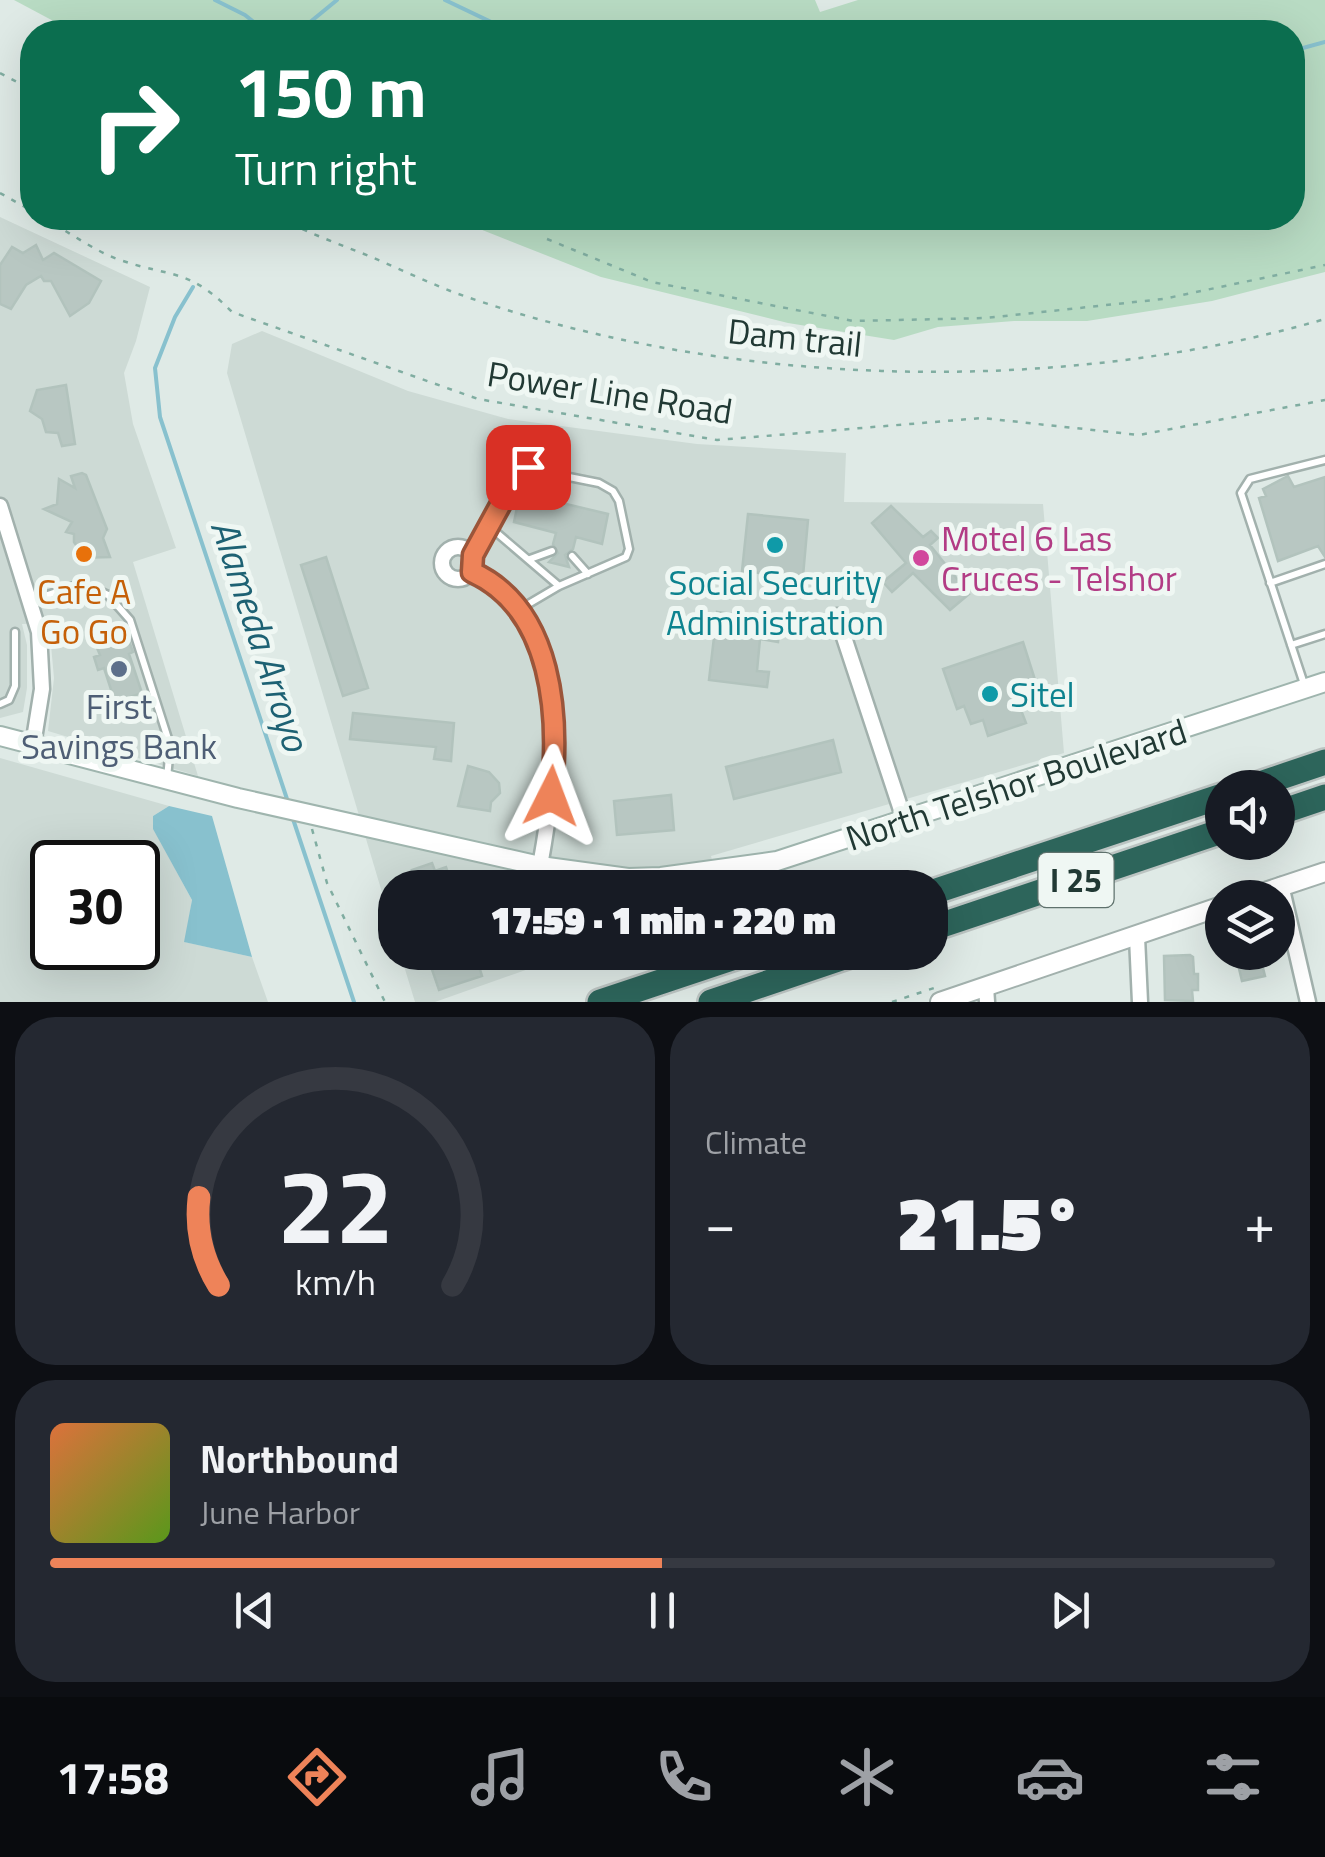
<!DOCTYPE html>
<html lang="en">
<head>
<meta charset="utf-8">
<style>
	:root { --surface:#171b24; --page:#242831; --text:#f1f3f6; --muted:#9ea1a6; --line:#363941; --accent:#ee8359 }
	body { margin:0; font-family:"Titillium Web",sans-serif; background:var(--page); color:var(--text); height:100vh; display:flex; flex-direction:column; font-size:38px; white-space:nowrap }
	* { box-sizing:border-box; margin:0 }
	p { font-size:32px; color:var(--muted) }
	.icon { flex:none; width:55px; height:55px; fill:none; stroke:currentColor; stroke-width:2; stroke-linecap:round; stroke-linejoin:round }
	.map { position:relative; height:1002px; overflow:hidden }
	.panel { display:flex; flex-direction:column; gap:15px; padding:15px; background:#0d0f14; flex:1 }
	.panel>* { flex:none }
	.hud { position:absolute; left:20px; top:20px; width:1285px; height:210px; border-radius:40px; box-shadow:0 10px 40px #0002; background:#0b6e4f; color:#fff; overflow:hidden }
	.controls { position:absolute; left:1205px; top:770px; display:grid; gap:20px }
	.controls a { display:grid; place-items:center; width:90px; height:90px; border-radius:50%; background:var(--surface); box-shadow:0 10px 40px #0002; font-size:50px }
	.speed { position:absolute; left:30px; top:840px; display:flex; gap:20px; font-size:50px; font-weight:700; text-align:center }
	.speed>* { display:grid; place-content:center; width:130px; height:130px; border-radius:50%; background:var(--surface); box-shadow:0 10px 40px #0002; line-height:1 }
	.speed .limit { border:5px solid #111; border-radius:15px; background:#fff; color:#111 }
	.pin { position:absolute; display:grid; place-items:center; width:85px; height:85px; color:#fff; margin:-42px; border-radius:20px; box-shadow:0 5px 15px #0006 }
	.me { position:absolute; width:110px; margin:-55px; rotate:3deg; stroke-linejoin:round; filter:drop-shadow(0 0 8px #0008) }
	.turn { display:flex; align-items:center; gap:35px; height:210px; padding:0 50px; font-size:45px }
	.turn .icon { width:130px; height:130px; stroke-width:2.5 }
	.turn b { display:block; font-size:70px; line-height:85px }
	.big { font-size:75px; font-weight:800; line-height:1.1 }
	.panel .widget { flex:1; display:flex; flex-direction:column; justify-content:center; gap:15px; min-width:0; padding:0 35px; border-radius:40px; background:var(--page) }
	.panel .dial { align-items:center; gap:0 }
	.dial svg { height:260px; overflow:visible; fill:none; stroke:var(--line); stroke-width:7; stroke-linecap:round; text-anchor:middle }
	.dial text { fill:var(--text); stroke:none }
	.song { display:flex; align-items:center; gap:30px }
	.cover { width:120px; height:120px; border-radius:15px; background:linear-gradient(135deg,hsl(20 70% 55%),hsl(90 70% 35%)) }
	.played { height:10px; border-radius:5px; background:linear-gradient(90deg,var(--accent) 50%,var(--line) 50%) }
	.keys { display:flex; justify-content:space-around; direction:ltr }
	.heat { display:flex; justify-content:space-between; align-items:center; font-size:55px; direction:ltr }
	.panel .tiles { flex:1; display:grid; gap:15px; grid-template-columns:1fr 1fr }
	.widget:last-child { grid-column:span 2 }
	.trip { position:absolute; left:378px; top:870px; width:570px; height:100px; border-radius:40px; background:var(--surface); box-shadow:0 10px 40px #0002; font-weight:800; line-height:100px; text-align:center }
	.tabs { display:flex; height:160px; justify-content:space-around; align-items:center; background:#090b0e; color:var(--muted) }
	.tabs .icon { width:70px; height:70px }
	.tabs .active { color:var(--accent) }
	.tabs b { font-size:45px; color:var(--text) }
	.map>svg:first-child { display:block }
</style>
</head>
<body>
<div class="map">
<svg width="1325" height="1002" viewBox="0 0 1325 1002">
	<rect width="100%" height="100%" fill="#dfeae6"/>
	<!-- built -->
	<path fill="#cddad5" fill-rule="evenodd" d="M0,217L150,287L136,341L124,373L133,424L176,548L133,562L198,776L48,731L54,678L49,623L22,624L27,645V688L23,712L0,718Z
		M262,331L408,391L508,419L697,444L846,453L844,502L1043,504L1064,753L711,856L719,887L395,888V936L227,373L232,344Z
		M0,758L169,806L153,816V828L192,900L185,942L252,957L268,1002H0ZM52,862H138V948H52Z
		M400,953H574L435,1002H415Z"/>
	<!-- green -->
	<path fill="#b8dbc3" d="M14,0H815L820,12L858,0H1325V272L1212,301L1087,321H1014L938,327L894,340L788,323L601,277L452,218H1292V32H74Z"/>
	<!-- water -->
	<path fill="#88c1ce" d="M169,806L212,816L252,957L184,942L192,900L153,829V816Z"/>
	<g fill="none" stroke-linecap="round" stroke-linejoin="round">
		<!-- stream -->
		<path stroke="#88c1ce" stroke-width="4" d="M215,0L245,15L266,32
			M445,0L512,32
			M298,32L337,0
			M1292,51L1325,42
			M193,287L175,317L155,368L160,417L288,802
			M292,816L354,1002"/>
	</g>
	<!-- building -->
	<path fill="#b8c7c2" stroke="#b2c3bd" stroke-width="2.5" d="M36,245L43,260L54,253L101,281L89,303L70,316L51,281H44L41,276L26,285L11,309L0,304V265L12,247L23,253Z
		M66,385L75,444L62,446L58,433L46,432L42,419L30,411L37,390Z
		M82,473L86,475L107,529L103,538L110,557L77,558L81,552L74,542V534L66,532L72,522L44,509L57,504L59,479L75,488L71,476Z
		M1288,476L1294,487L1325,477V557L1318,546L1278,561L1259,498L1266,496L1263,489Z
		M520,493L608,514L602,544L576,537L573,549L565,555L569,567L549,562L558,553L553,544L556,533L514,522Z
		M891,506L923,537L931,531L938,538L930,545L969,594L950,610L913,573L892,592L883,582L906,563L872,523Z
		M748,514L808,520L803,576L794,575V583L778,582V575L742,571Z
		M326,557L368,688L343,696L301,565Z
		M717,612L734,614L733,619L780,625L778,642L760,639L757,671L769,672L767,687L709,680Z
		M124,636L126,642L129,641L133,652L129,654L142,693L115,702L104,668L98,670L94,657L100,655L97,648L104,643Z
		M1023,642L1036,683L1025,687L1030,701L1019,705L1026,723L988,736L983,720L971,724L964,706L957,709L943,669Z
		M353,713L454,723L451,761L434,759L436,747L350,739Z
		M833,740L841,772L734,799L726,767Z
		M468,766L489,772L499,783L500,793L491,802L490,811L458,806Z
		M671,795L674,830L617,835L614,801Z
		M432,863L435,871L446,867L453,888H389L415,877L412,870Z
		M426,952H468L470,959L476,957L482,976L439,990Z
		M1235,952H1259L1265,976L1242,981Z
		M1190,955L1193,957L1194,974H1198V990H1192L1193,1001L1165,1000L1164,956Z"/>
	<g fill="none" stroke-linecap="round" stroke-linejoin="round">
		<defs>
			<path id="service" d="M490,527L559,586
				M473,555L515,477L524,468L599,483L613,491L619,501L629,549L626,557L559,586L520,609
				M572,556L588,574
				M530,559L552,551
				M1270,583L1325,564
				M30,601L77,585L91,587L108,595L130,620L170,745L167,779
				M1291,645L1325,634
				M1305,687L1241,493L1250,479L1325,460
				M0,704L9,700L15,686V632"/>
			<path id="minor" d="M0,506L39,632L42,689L33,745
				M442 563a16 16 0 1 1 32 0a16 16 0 1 1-32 0Z
				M472,571C577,621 557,773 540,866
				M837,616L905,822
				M1281,885L1308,1002
				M1137,937L1140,1002
				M986,987L987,1002"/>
			<path id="tertiary" d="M1247,898L1325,872
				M940,1002L1222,906"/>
			<path id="secondary" d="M0,736L238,798L540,866L628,878L661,877L777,861L1325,682"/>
			<path id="motorway" d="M1248,788L1325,762
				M1278,813L1325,797
				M930,893L1222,796
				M930,929L1222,831
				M600,1002L750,952
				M711,1002L859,952"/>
		</defs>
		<!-- service casing -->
		<use href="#service" stroke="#a2b1ad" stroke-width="11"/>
		<!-- minor casing -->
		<use href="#minor" stroke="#a2b1ad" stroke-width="19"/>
		<!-- tertiary casing -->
		<use href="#tertiary" stroke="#a2b1ad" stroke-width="22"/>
		<!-- secondary casing -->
		<use href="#secondary" stroke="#9fb5ae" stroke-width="22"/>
		<!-- motorway casing -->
		<use href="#motorway" stroke="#bcc4c2" stroke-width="30"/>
		<!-- path -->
		<path stroke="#80ada1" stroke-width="2.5" stroke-dasharray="5 8" stroke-linecap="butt" d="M0,73L32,90
			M0,193L32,211
			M43,218C68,231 94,251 120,260C173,278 189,268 232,312L478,399L717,440L982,418L1139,435L1325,400
			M279,218C308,233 339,244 369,256C397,268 425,281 453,292C720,388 1053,398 1325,319
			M547,239L652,282L853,321L986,318L1163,299L1325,265
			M312,829L327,883L385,1002
			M892,1002L934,988"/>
		<!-- service -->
		<use href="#service" stroke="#fff" stroke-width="6"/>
		<!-- minor -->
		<use href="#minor" stroke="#fff" stroke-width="14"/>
		<!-- tertiary -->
		<use href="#tertiary" stroke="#fff" stroke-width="18"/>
		<!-- secondary -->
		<use href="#secondary" stroke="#fff" stroke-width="18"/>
		<!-- motorway -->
		<use href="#motorway" stroke="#2d655b" stroke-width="25"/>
	</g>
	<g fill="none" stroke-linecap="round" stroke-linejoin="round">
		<defs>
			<path id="route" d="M528,467L520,470L515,478L473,555L472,572C554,609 560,718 551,796"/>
		</defs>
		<!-- route casing -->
		<use href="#route" stroke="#9b553a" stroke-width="25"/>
		<!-- route -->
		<use href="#route" stroke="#ee8359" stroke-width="18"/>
	</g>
	<!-- markers -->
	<g fill="#0f9aa8" stroke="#eff7f3" stroke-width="4">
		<circle cx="775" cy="545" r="10"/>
		<circle cx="990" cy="694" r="10"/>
	</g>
	<circle fill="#e8710a" stroke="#eff7f3" stroke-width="4" cx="84" cy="554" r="10"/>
	<circle fill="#d1479c" stroke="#eff7f3" stroke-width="4" cx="921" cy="558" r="10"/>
	<circle fill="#5c6f8a" stroke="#eff7f3" stroke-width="4" cx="119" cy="669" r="10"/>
	<g text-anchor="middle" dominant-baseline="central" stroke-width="10" stroke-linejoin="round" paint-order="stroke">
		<!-- shield labels -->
		<rect fill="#eff7f3" stroke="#5f726d" stroke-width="2.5" x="1038.5" y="853" width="75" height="54" rx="8"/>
		<g font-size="32" font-weight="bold" fill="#213934">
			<text x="1076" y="880">I 25</text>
		</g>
		<!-- street labels -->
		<g font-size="35" fill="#213934" stroke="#eff7f3">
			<text transform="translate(795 337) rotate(6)">Dam trail</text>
			<text transform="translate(610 392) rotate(9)">Power Line Road</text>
			<text transform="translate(1016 784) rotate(-18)">North Telshor Boulevard</text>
		</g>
		<!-- hotel labels -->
		<g font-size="35" fill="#b23c85" stroke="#eff7f3" text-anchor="start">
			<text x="941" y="538">Motel 6 Las<tspan x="941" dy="40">Cruces - Telshor</tspan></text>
		</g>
		<!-- culture labels -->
		<g font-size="35" fill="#0d838f" stroke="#eff7f3">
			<text x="775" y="582">Social Security<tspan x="775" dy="40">Administration</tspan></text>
			<text x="1010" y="694" text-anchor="start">Sitel</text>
		</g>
		<!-- food labels -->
		<g font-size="35" fill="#c56008" stroke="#eff7f3">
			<text x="84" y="591">Cafe A<tspan x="84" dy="40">Go Go</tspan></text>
		</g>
		<!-- service labels -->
		<g font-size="35" fill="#4e5e75" stroke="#eff7f3">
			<text x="119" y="706">First<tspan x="119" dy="40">Savings Bank</tspan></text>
		</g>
		<!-- water labels -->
		<g font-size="38" font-style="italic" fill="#1d6173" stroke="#eff7f3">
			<text transform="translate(261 635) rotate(72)">Alameda Arroyo</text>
		</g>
	</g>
</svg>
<div class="controls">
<a><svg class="icon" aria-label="sound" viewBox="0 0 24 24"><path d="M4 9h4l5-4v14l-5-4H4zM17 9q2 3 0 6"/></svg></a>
<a><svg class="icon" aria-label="layers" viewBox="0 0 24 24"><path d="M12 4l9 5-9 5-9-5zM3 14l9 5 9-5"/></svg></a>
</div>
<div class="speed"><div class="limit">30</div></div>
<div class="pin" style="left:528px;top:467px;background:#d93025"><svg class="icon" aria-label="arrive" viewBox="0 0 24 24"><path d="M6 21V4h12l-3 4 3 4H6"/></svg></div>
<svg class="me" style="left:551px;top:796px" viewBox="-20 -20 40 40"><path d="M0-17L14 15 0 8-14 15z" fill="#ee8359" stroke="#fff" stroke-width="4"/></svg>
<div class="trip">17:59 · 1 min · 220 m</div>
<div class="hud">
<div class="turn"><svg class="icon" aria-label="right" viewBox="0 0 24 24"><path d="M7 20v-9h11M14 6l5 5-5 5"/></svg><div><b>150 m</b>Turn right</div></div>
</div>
</div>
<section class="panel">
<div class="tiles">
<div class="widget dial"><svg viewBox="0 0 100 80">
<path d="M14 69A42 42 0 1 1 86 69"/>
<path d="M14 69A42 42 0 0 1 8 42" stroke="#ee8359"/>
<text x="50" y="56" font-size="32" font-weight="700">22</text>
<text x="50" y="72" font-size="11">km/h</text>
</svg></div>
<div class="widget"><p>Climate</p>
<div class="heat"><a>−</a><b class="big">21.5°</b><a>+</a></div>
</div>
<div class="widget">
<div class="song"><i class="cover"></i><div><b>Northbound</b><p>June Harbor</p></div></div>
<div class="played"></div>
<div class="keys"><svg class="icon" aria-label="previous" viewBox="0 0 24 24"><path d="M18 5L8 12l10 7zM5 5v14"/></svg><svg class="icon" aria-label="pause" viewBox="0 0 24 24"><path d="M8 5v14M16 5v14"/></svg><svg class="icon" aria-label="next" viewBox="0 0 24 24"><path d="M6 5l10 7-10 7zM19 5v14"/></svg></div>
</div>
</div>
</section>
<nav class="tabs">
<b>17:58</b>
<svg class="icon active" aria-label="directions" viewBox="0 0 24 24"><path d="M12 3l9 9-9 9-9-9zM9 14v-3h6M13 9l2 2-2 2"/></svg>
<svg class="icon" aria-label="music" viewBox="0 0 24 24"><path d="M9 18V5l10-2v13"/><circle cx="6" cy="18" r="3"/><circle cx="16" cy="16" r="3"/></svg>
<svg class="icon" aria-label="phone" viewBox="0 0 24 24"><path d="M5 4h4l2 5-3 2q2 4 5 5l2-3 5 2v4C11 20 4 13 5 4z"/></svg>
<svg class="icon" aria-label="climate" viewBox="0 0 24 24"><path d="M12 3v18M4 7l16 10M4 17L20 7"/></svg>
<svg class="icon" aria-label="car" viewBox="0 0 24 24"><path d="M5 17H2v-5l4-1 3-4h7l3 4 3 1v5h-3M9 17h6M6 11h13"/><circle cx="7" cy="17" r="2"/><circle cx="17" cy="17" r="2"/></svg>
<svg class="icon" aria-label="filters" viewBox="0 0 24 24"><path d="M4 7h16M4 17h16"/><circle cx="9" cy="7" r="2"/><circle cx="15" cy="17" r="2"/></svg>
</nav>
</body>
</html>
